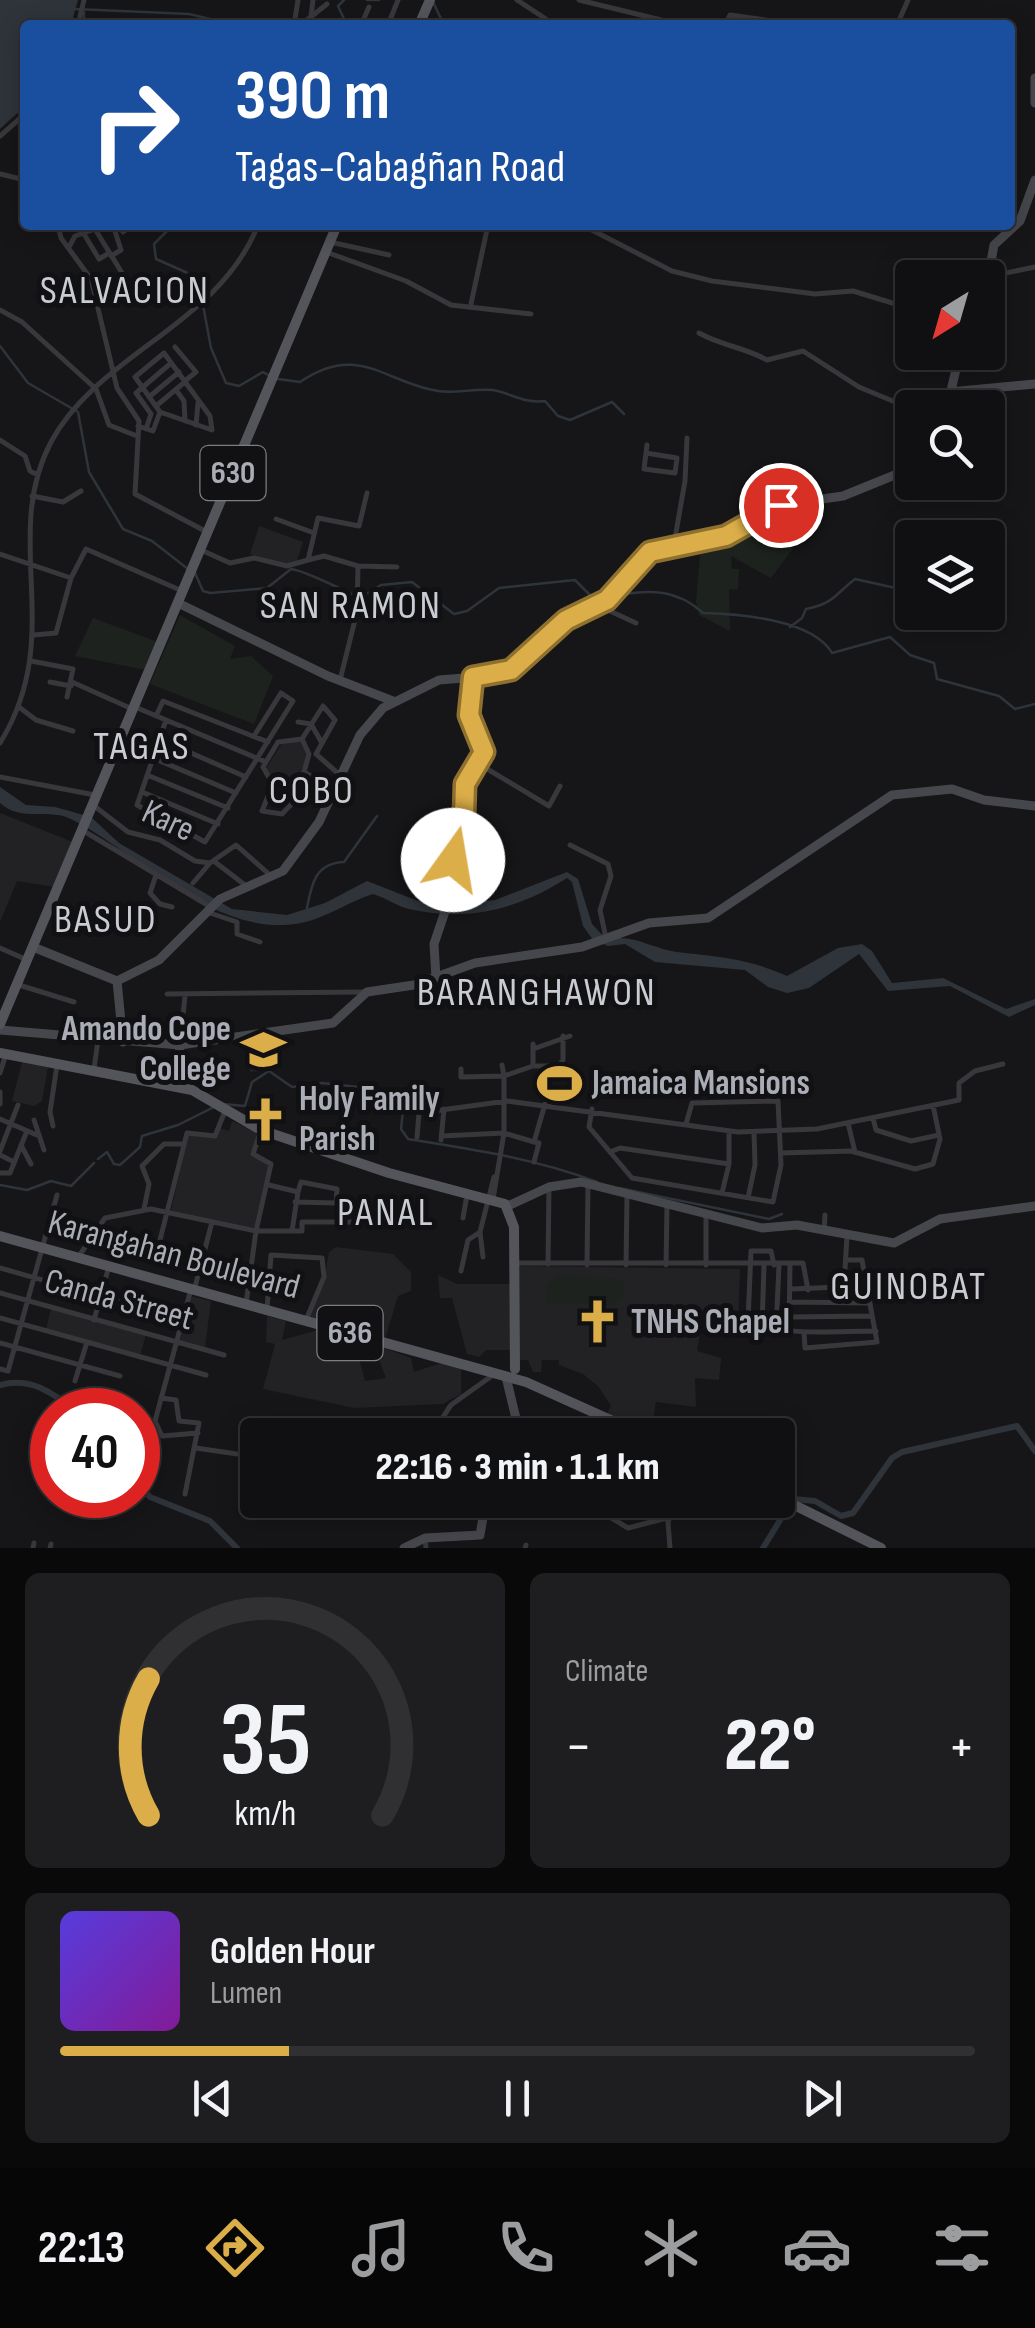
<!DOCTYPE html>
<html lang="en">
<head>
<meta charset="utf-8">
<style>
	:root { --surface:#101012; --page:#1e1e20; --text:#f1f3f6; --muted:#9c9d9f; --line:#303032; --accent:#dcae49 }
	body { margin:0; font-family:"Sofia Sans Condensed",sans-serif; background:var(--page); color:var(--text); height:100vh; display:flex; flex-direction:column; font-size:38px; white-space:nowrap }
	* { box-sizing:border-box; margin:0 }
	p { font-size:32px; color:var(--muted) }
	.icon { flex:none; width:55px; height:55px; fill:none; stroke:currentColor; stroke-width:2; stroke-linecap:round; stroke-linejoin:round }
	.map { position:relative; height:1548px; overflow:hidden }
	.details { display:flex; flex-direction:column; gap:25px; padding:25px; background:#09090a; flex:1 }
	.details>* { flex:none }
	.top-card { position:absolute; left:20px; top:20px; width:995px; height:210px; border-radius:10px; box-shadow:0 5px 25px #0003,0 0 0 2px var(--line); background:#1a4fa0; color:#fff; overflow:hidden }
	.needle { width:65px; rotate:217deg }
	.fabs { position:absolute; left:895px; top:260px; display:grid; gap:20px }
	.fabs a { display:grid; place-items:center; width:110px; height:110px; border-radius:10px; background:var(--surface); box-shadow:0 5px 25px #0003,0 0 0 2px var(--line); font-size:50px }
	.speed { position:absolute; left:30px; top:1388px; display:flex; gap:20px; font-size:50px; font-weight:700; text-align:center }
	.speed>* { display:grid; place-content:center; width:130px; height:130px; border-radius:50%; background:var(--surface); box-shadow:0 5px 25px #0003,0 0 0 2px var(--line); line-height:1 }
	.speed .limit { border:15px solid #d22; background:#fff; color:#111 }
	.pin { position:absolute; display:grid; place-items:center; width:85px; height:85px; color:#fff; margin:-42px; border:5px solid #fff; border-radius:50%; box-shadow:0 2px 10px #0007 }
	.me { position:absolute; width:110px; margin:-55px; rotate:13deg; stroke-linejoin:round; filter:drop-shadow(0 0 8px #0008) }
	.turn { display:flex; align-items:center; gap:35px; height:210px; padding:0 50px; font-size:45px }
	.turn .icon { width:130px; height:130px; stroke-width:2.5 }
	.turn b { display:block; font-size:70px; line-height:85px }
	.big { font-size:75px; font-weight:800; line-height:1.1 }
	.details .widget { flex:1; display:flex; flex-direction:column; justify-content:center; gap:15px; min-width:0; padding:0 35px; border-radius:15px; background:var(--page) }
	.details .dial { align-items:center; gap:0 }
	.dial svg { height:260px; overflow:visible; fill:none; stroke:var(--line); stroke-width:7; stroke-linecap:round; text-anchor:middle }
	.dial text { fill:var(--text); stroke:none }
	.song { display:flex; align-items:center; gap:30px }
	.cover { width:120px; height:120px; border-radius:15px; background:linear-gradient(135deg,hsl(250 70% 55%),hsl(290 70% 35%)) }
	.played { height:10px; border-radius:5px; background:linear-gradient(90deg,var(--accent) 25%,var(--line) 25%) }
	.keys { display:flex; justify-content:space-around; direction:ltr }
	.heat { display:flex; justify-content:space-between; align-items:center; font-size:55px; direction:ltr }
	.details .tiles { flex:1; display:grid; gap:25px; grid-template-columns:1fr 1fr }
	.widget:last-child { grid-column:span 2 }
	.trip { position:absolute; left:240px; top:1418px; width:555px; height:100px; border-radius:10px; background:var(--surface); box-shadow:0 5px 25px #0003,0 0 0 2px var(--line); font-weight:800; line-height:100px; text-align:center }
	.tab-bar { display:flex; height:160px; justify-content:space-around; align-items:center; background:#060607; color:var(--muted) }
	.tab-bar .icon { width:70px; height:70px }
	.tab-bar .on { color:var(--accent) }
	.tab-bar b { font-size:45px; color:var(--text) }
	.map>svg:first-child { display:block }
</style>
</head>
<body>
<div class="map">
<svg width="1035" height="1548" viewBox="0 0 1035 1548">
	<rect width="100%" height="100%" fill="#161618"/>
	<!-- built -->
	<path fill="#222224" d="M259,526L303,542L296,564L287,566L250,554Z
		M284,740H301L308,755L306,765L290,782L275,784L265,770Z
		M0,813L73,842L55,887L17,881L0,922Z
		M278,1034L282,1058L273,1070L250,1072L245,1040Z
		M22,1062L48,1067L42,1101L34,1106L12,1101Z
		M232,1121L258,1133L252,1157L269,1163L254,1229L171,1211L188,1135L216,1138L219,1128L229,1131Z
		M336,1247L393,1254L411,1272V1291L398,1296L385,1339L309,1318L323,1285L329,1252Z
		M518,1266L740,1269L738,1323L702,1321L697,1351L721,1358L719,1380L695,1378L696,1407L656,1402L651,1433L607,1413L611,1406L598,1386L583,1374L559,1365V1360H542L541,1372H533L528,1360H518Z
		M438,1275L457,1284H511V1350H486L479,1357L467,1354L452,1298H440Z
		M191,1296L211,1301L205,1348L180,1341Z
		M51,1309L146,1334L140,1356L46,1329Z
		M267,1316L286,1321L282,1340L318,1330L365,1343L358,1355L365,1381L386,1378L377,1355L383,1354L381,1347L411,1358L414,1372L441,1363L461,1369V1394L443,1404L354,1408L263,1389L275,1344L266,1342Z"/>
	<!-- green -->
	<path fill="#1d221e" d="M779,508L783,520L791,518L797,543L771,578L731,556L732,569H739L738,589L729,590L730,631L699,615L696,602L701,543L727,538Z
		M180,615L235,646L230,659L251,656L273,676L254,724L150,684Z
		M93,618L158,642L146,670L75,656Z
		M556,1276L616,1278L625,1283V1293L613,1305L546,1303L547,1284Z"/>
	<!-- water -->
	<path fill="#2e343a" d="M0,0H78L71,25H25V106L0,129Z
		M0,787L26,805L55,807L91,817L119,843L232,909L287,915L325,903L367,881L418,901L476,902L495,900L567,872L578,879L592,924L607,940C629,932 654,949 677,952C720,957 746,958 787,976L838,948L862,944L872,951L892,983L943,978L1006,1009L1035,999V1005L1009,1017L950,986L888,991L859,954L809,988L787,993L768,987L745,970L655,962L625,944L608,946L593,940L583,926L572,882L567,878C517,910 467,922 409,909C397,906 386,898 373,894C348,902 326,918 301,923C217,939 142,856 73,820C50,807 22,823 0,803Z"/>
	<g fill="none" stroke-linecap="round" stroke-linejoin="round">
		<!-- stream -->
		<path stroke="#2e343a" stroke-width="2.5" d="M367,0H379
			M434,4L444,25
			M75,9L189,14L235,25
			M84,12V25
			M342,25L344,19L338,6L344,0
			M173,225L154,244L156,259L190,274L201,298
			M203,305L211,348L226,383L239,386L263,372L270,376
			M0,346L28,383L78,412L89,472L123,529L152,541L188,569
			M278,379L300,382C359,342 385,383 438,391C456,394 475,388 493,390C511,393 524,404 545,401L558,416L570,420L612,402L624,414
			M195,573L203,591L210,593L267,588L291,569C306,571 343,590 360,598L381,585L412,582L454,614L467,611L499,588L575,580L593,598L602,597
			M615,596C649,589 677,589 703,613C742,614 813,620 832,653L890,637L910,655L934,663L937,679L999,696L1015,709L1035,704
			M790,627L802,618L806,609C835,603 834,595 855,579L900,589
			M306,913C311,888 313,863 344,862L377,816
			M222,1104L245,1106L252,1082L269,1071L292,1087L322,1083L394,1091L404,1101L401,1129L408,1139C471,1149 537,1159 597,1182
			M98,1159L107,1152L114,1164L120,1165L140,1147L142,1136L178,1125L214,1107
			M0,1185L27,1190L51,1181L71,1186L94,1163
			M619,1188L769,1219L782,1214"/>
		<!-- river -->
		<path stroke="#2e343a" stroke-width="6" d="M0,1385C31,1377 51,1392 75,1410
			M138,1436L154,1463L148,1473L138,1470
			M138,1484L150,1497L210,1521L237,1548
			M763,1548L793,1499L815,1501L841,1516L853,1513L892,1458L902,1452L1017,1426L1035,1451"/>
		<!-- street -->
		<path stroke="#38383c" stroke-width="5" d="M517,0L555,25
			M579,0L682,25
			M311,16L313,0
			M307,20L327,4
			M78,25L84,0
			M294,25L298,0
			M361,25L369,7
			M388,25L398,0
			M725,25L730,15L800,25
			M815,25L833,21L878,25
			M897,25L908,0
			M0,136L25,114
			M0,174L25,180
			M58,225L61,238L91,279L117,388L139,421L135,494L205,531
			M582,225L672,271L712,281L815,294L853,291L912,309
			M123,232L132,225
			M84,234L99,259L109,253
			M330,242L389,255
			M69,247L75,236L95,229L138,299
			M326,252L406,281L451,305L531,314
			M111,256L121,250L113,225
			M991,276L1035,267
			M471,304L488,225
			M0,310L22,322L96,389L109,425L137,436
			M699,333C722,346 744,347 767,360L803,351L859,387L912,409
			M175,347L196,372L186,380
			M176,390L184,401L185,421
			M149,397L179,372
			M156,406L186,381
			M196,425L198,403
			M138,426L153,431L160,412L212,430L210,416L164,353L135,377L160,412
			M146,429L151,414L136,393L171,363
			M0,440L25,456L30,471L38,475
			M647,445L644,469L675,473L677,458
			M646,453L677,458
			M32,496L63,502L81,491
			M276,519L314,533
			M674,544L685,481L687,438
			M201,550L230,563L254,558L287,566L308,560L318,518L359,526L367,493
			M0,554L71,578L56,633L34,635
			M308,560L324,556L358,566L357,612L340,680
			M358,566L397,567
			M71,578L86,549L180,590
			M599,606L636,623
			M31,661L73,669L67,697
			M50,682L71,686
			M72,682L130,708
			M19,707L36,720L73,731
			M135,707L266,762
			M156,716L163,701L268,742
			M166,720L137,805L205,842L293,701L281,693L254,736
			M298,722L311,724L322,743
			M159,739L246,777
			M302,739L278,742L263,767L272,783L290,784L304,772L309,754L302,739L323,706L335,720L316,754L341,776
			M0,743C67,635 0,539 51,442C99,353 218,326 258,225
			M153,758L236,793
			M479,764L549,806L560,786
			M304,772L334,790
			M147,775L228,808
			M0,777L95,795
			M273,784L262,811L282,814L299,796L327,804
			M142,792L218,824
			M267,799L290,802
			M93,805L128,832L160,840L195,861L210,863L236,845L270,875
			M82,830L209,906
			M570,845L608,864L611,876L600,910L606,938
			M215,862L245,885
			M156,875L150,893L160,904L172,907
			M193,883L210,863
			M207,912L237,922V934L260,942
			M0,948L25,959
			M19,985L74,1002
			M167,994L364,992
			M180,1045L185,996
			M533,1049L570,1036
			M502,1065L504,1076L533,1066V1044
			M533,1066H558L563,1060V1036
			M94,1069L98,1040
			M461,1069V1077L504,1076V1133L493,1199
			M0,1073L5,1057
			M0,1092V1104
			M592,1109L589,1127L632,1178L773,1202L781,1165L778,1101L692,1103L686,1124
			M873,1118L876,1130L911,1141L939,1135
			M0,1119L39,1136
			M34,1120L44,1150
			M848,1123L855,1152
			M53,1126L50,1112L57,1065
			M441,1136L504,1133L534,1142
			M417,1137L419,1113L507,1101L738,1132L817,1129L959,1100V1083L975,1071L1003,1064
			M441,1140L444,1109
			M21,1145L31,1164
			M0,1151L18,1105
			M610,1152L620,1148L729,1164
			M781,1153L851,1151L915,1169L933,1164L940,1139L933,1105
			M0,1155L14,1162
			M534,1162L539,1143L534,1142L545,1104
			M0,1173H10L27,1131
			M269,1185L298,1192L292,1231
			M722,1193L729,1164V1132
			M748,1198L755,1165L754,1132
			M295,1202L336,1203L337,1189L301,1182L298,1192
			M144,1209L149,1184L142,1166L164,1144H183
			M463,1218L467,1195
			M824,1232L825,1215
			M160,1240L187,1133L215,1136L225,1111
			M79,1256L105,1218L151,1209L256,1231H302V1222H383
			M483,1257L480,1232L494,1177
			M515,1263H803L808,1290
			M548,1264L549,1187
			M177,1265L199,1271
			M587,1265L588,1184
			M626,1265L627,1196
			M666,1265L667,1206
			M706,1265V1215
			M774,1265L771,1251H751L748,1321C788,1337 833,1331 876,1331
			M0,1268L183,1320
			M461,1271L468,1240L480,1232
			M844,1286L847,1236
			M195,1287L212,1222
			M191,1289L155,1421L162,1436L198,1433
			M791,1289L866,1286
			M0,1293L224,1355
			M789,1302L869,1303
			M246,1304L256,1231L271,1164L253,1154L260,1133
			M267,1309L271,1255L322,1258L324,1277L306,1320
			M791,1317L871,1316
			M0,1318L206,1375
			M94,1320L109,1266
			M762,1327L764,1266
			M776,1330L779,1265
			M789,1331L790,1264
			M804,1332L805,1348L877,1342L862,1260H846
			M0,1343L120,1376
			M0,1369L8,1371L57,1195
			M75,1381L87,1342
			M161,1398L176,1400L179,1421L199,1423L185,1494
			M431,1435L451,1405L493,1375
			M196,1448L258,1457
			M592,1500L603,1513L628,1528L671,1517
			M548,1515L551,1500
			M730,1515L736,1500
			M425,1538L426,1548
			M33,1548L34,1543
			M50,1548L51,1544
			M525,1548L526,1545
			M670,1548L668,1522L677,1500"/>
		<!-- secondary -->
		<path stroke="#46474c" stroke-width="9" d="M1035,78V103
			M988,278L994,245L1020,221L1035,180
			M950,392L1035,384
			M947,408L960,352
			M178,603L328,676L393,701
			M33,947L117,981L159,960L220,899L283,871L319,822L360,735L383,708L439,680L502,675L511,670L567,620L601,605L650,552L714,539L781,505L843,496L912,468
			M436,978L434,944L458,873L453,860L464,815L465,784L484,752L469,718L473,677
			M117,981L123,1042
			M0,1030L180,1045L333,1023L367,992L414,985L475,963L582,947L649,923L708,918L892,795L952,789L984,800L1035,806
			M176,1086L180,1045
			M508,1206L549,1187L581,1182L762,1228L797,1225L894,1243L940,1219L1035,1206
			M506,1377L520,1435
			M404,1548L425,1538L480,1535L486,1500"/>
		<!-- primary -->
		<path stroke="#54555b" stroke-width="10" d="M419,25L430,0
			M0,1024L337,225
			M0,1053L192,1090L261,1130L389,1173L505,1204L514,1227L515,1369
			M0,1236L526,1382L644,1435
			M778,1497L881,1548"/>
	</g>
	<g fill="none" stroke-linecap="round" stroke-linejoin="round">
		<defs>
			<path id="route" d="M453,860L464,815L465,784L484,752L469,715L473,677L511,670L566,620L607,600L650,552L726,536L781,505"/>
		</defs>
		<!-- route casing -->
		<use href="#route" stroke="#8f712f" stroke-width="25"/>
		<!-- route -->
		<use href="#route" stroke="#dcae49" stroke-width="18"/>
	</g>
	<!-- icons -->
	<defs>
		<symbol id="university-bare" viewBox="-9 -9 18 18"><path d="M0-5L7-2L0 1L-7-2ZM-4 1L0 2.5L4 1V4Q0 6-4 4Z" fill="#dcae49" stroke="#111113" stroke-width="2.5" paint-order="stroke"/></symbol>
		<symbol id="stadium-bare" viewBox="-9 -9 18 18"><path d="M0-5a6.5 5 0 1 0 0 10a6.5 5 0 1 0 0-10ZM-3.5-1.8h7v3.6h-7Z" fill="#dcae49" stroke="#111113" stroke-width="2.5" paint-order="stroke"/></symbol>
		<symbol id="church-bare" viewBox="-9 -9 18 18"><path d="M-1.2-6h2.4v3.5h3.3v2.4h-3.3V6h-2.4V-.1h-3.3v-2.4h3.3Z" fill="#dcae49" stroke="#111113" stroke-width="2.5" paint-order="stroke"/></symbol>
	</defs>
	<g fill-rule="evenodd">
		<use href="#university-bare" x="232" y="1018" width="63" height="63"/>
		<use href="#stadium-bare" x="528" y="1052" width="63" height="63"/>
		<use href="#church-bare" x="234" y="1088" width="63" height="63"/>
		<use href="#church-bare" x="566" y="1290" width="63" height="63"/>
	</g>
	<g text-anchor="middle" dominant-baseline="central" stroke-width="10" stroke-linejoin="round" paint-order="stroke">
		<!-- shield labels -->
		<g fill="#111113" stroke="#7c7e85" stroke-width="2.5">
			<rect x="200.5" y="446" width="65" height="54" rx="8"/>
			<rect x="317.5" y="1306" width="65" height="54" rx="8"/>
		</g>
		<g font-size="32" font-weight="bold" fill="#aaadb6">
			<text x="233" y="473">630</text>
			<text x="350" y="1333">636</text>
		</g>
		<!-- street labels -->
		<g font-size="35" fill="#aaadb6" stroke="#111113">
			<text transform="translate(168 821) rotate(25)">Kare</text>
			<text transform="translate(174 1255) rotate(15)">Karangahan Boulevard</text>
			<text transform="translate(119 1300) rotate(15)">Canda Street</text>
		</g>
		<!-- poi labels -->
		<g font-size="35" font-weight="bold" fill="#aaadb6" stroke="#111113" text-anchor="start">
			<text x="231" y="1029" text-anchor="end">Amando Cope<tspan x="231" dy="40">College</tspan></text>
			<text x="592" y="1083">Jamaica Mansions</text>
			<text x="299" y="1099">Holy Family<tspan x="299" dy="40">Parish</tspan></text>
			<text x="631" y="1322">TNHS Chapel</text>
		</g>
		<!-- quarter labels -->
		<g font-size="40" letter-spacing="2.5" fill="#caccd3" stroke="#111113">
			<text x="125" y="291">SALVACION</text>
			<text x="351" y="606">SAN RAMON</text>
			<text x="142" y="747">TAGAS</text>
			<text x="312" y="791">COBO</text>
			<text x="106" y="920">BASUD</text>
			<text x="537" y="993">BARANGHAWON</text>
			<text x="386" y="1213">PANAL</text>
			<text x="909" y="1287">GUINOBAT</text>
		</g>
	</g>
</svg>
<div class="fabs">
<a><svg class="needle" viewBox="-14 -14 28 28"><path d="M0-13l5 13h-10z" fill="#e53935"/><path d="M0 13l5-13h-10z" fill="#9c9d9f"/></svg></a>
<a><svg class="icon" aria-label="search" viewBox="0 0 24 24"><circle cx="10" cy="10" r="6"/><path d="M15 15l6 6"/></svg></a>
<a><svg class="icon" aria-label="layers" viewBox="0 0 24 24"><path d="M12 4l9 5-9 5-9-5zM3 14l9 5 9-5"/></svg></a>
</div>
<div class="speed"><div class="limit">40</div></div>
<div class="pin" style="left:781px;top:505px;background:#d93025"><svg class="icon" aria-label="arrive" viewBox="0 0 24 24"><path d="M6 21V4h12l-3 4 3 4H6"/></svg></div>
<svg class="me" style="left:453px;top:860px" viewBox="-20 -20 40 40"><circle r="19" fill="#fff"/><path d="M0-13L10 11 0 6-10 11z" fill="#dcae49"/></svg>
<div class="trip">22:16 · 3 min · 1.1 km</div>
<div class="top-card">
<div class="turn"><svg class="icon" aria-label="right" viewBox="0 0 24 24"><path d="M7 20v-9h11M14 6l5 5-5 5"/></svg><div><b>390 m</b>Tagas-Cabagñan Road</div></div>
</div>
</div>
<section class="details">
<div class="tiles">
<div class="widget dial"><svg viewBox="0 0 100 80">
<path d="M14 69A42 42 0 1 1 86 69"/>
<path d="M14 69A42 42 0 0 1 14 27" stroke="#dcae49"/>
<text x="50" y="56" font-size="32" font-weight="700">35</text>
<text x="50" y="72" font-size="11">km/h</text>
</svg></div>
<div class="widget"><p>Climate</p>
<div class="heat"><a>−</a><b class="big">22°</b><a>+</a></div>
</div>
<div class="widget">
<div class="song"><i class="cover"></i><div><b>Golden Hour</b><p>Lumen</p></div></div>
<div class="played"></div>
<div class="keys"><svg class="icon" aria-label="previous" viewBox="0 0 24 24"><path d="M18 5L8 12l10 7zM5 5v14"/></svg><svg class="icon" aria-label="pause" viewBox="0 0 24 24"><path d="M8 5v14M16 5v14"/></svg><svg class="icon" aria-label="next" viewBox="0 0 24 24"><path d="M6 5l10 7-10 7zM19 5v14"/></svg></div>
</div>
</div>
</section>
<nav class="tab-bar">
<b>22:13</b>
<svg class="icon on" aria-label="directions" viewBox="0 0 24 24"><path d="M12 3l9 9-9 9-9-9zM9 14v-3h6M13 9l2 2-2 2"/></svg>
<svg class="icon" aria-label="music" viewBox="0 0 24 24"><path d="M9 18V5l10-2v13"/><circle cx="6" cy="18" r="3"/><circle cx="16" cy="16" r="3"/></svg>
<svg class="icon" aria-label="phone" viewBox="0 0 24 24"><path d="M5 4h4l2 5-3 2q2 4 5 5l2-3 5 2v4C11 20 4 13 5 4z"/></svg>
<svg class="icon" aria-label="climate" viewBox="0 0 24 24"><path d="M12 3v18M4 7l16 10M4 17L20 7"/></svg>
<svg class="icon" aria-label="car" viewBox="0 0 24 24"><path d="M5 17H2v-5l4-1 3-4h7l3 4 3 1v5h-3M9 17h6M6 11h13"/><circle cx="7" cy="17" r="2"/><circle cx="17" cy="17" r="2"/></svg>
<svg class="icon" aria-label="filters" viewBox="0 0 24 24"><path d="M4 7h16M4 17h16"/><circle cx="9" cy="7" r="2"/><circle cx="15" cy="17" r="2"/></svg>
</nav>
</body>
</html>
